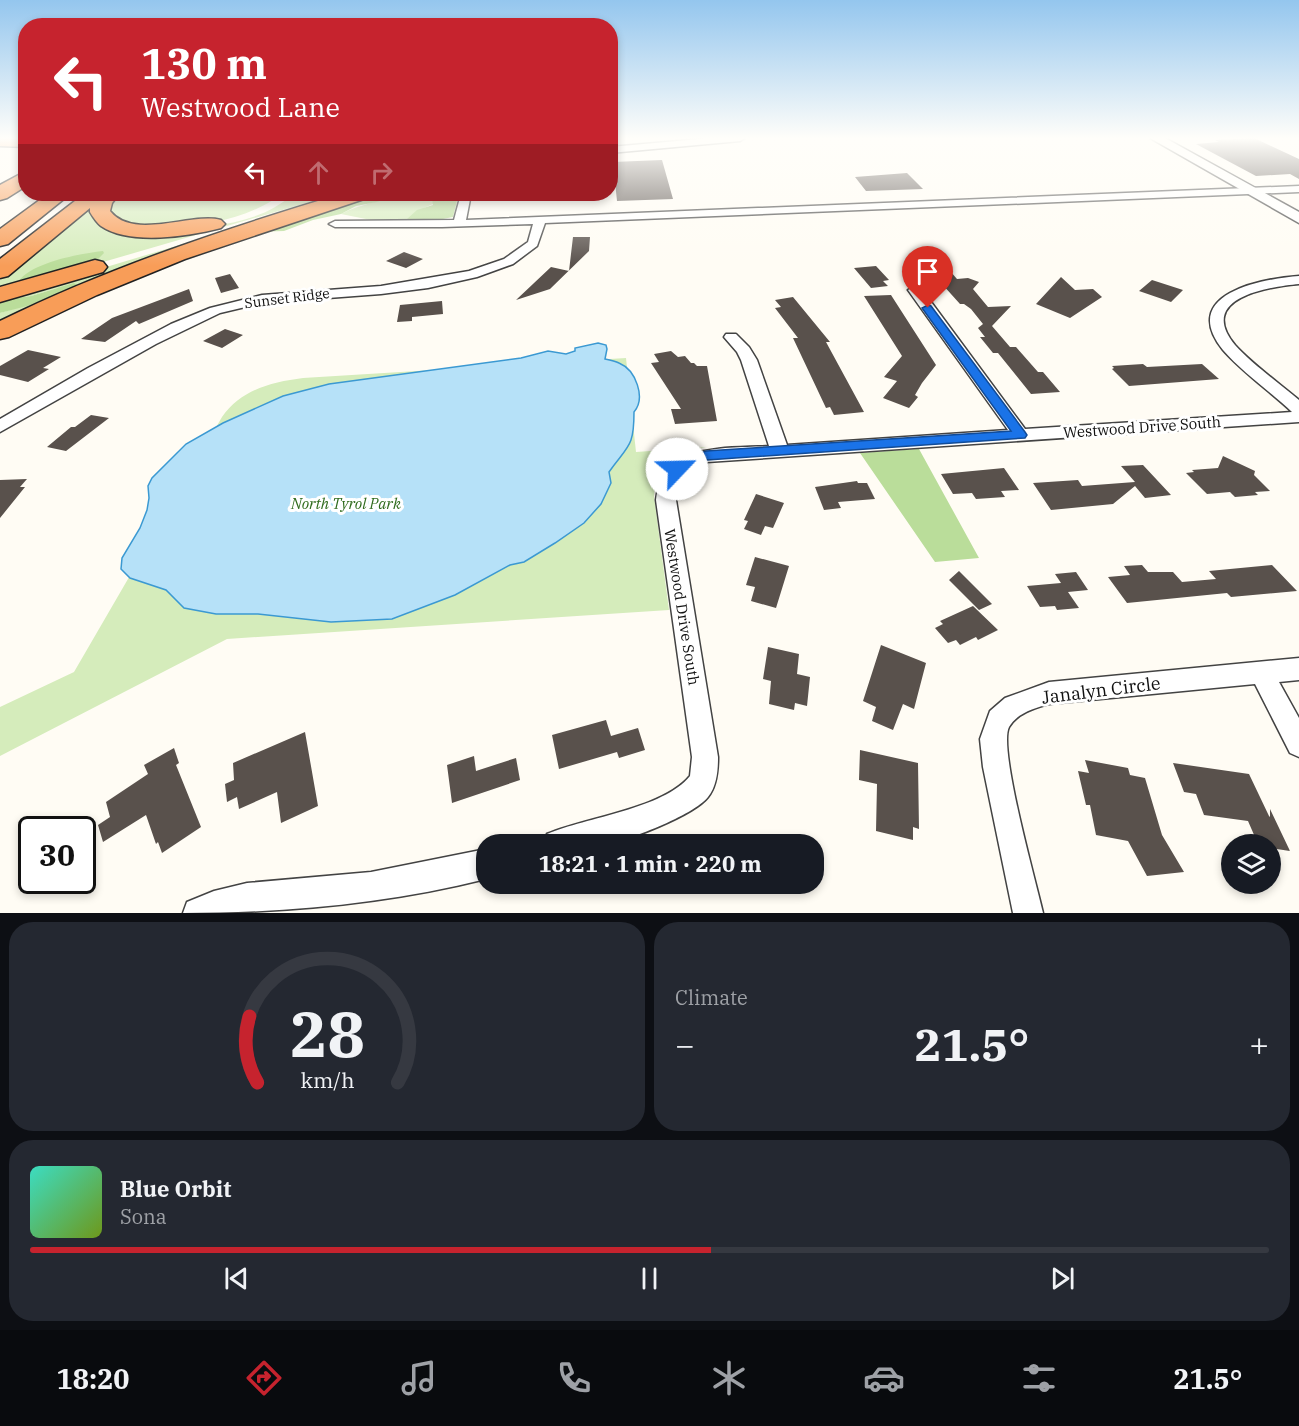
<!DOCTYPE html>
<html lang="en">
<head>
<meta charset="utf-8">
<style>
	:root { --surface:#171b24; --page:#242831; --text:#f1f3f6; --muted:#9ea1a6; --line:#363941; --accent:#c6232e }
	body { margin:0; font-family:"IBM Plex Serif",serif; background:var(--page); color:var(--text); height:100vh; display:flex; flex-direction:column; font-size:22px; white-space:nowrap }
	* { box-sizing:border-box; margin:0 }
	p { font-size:20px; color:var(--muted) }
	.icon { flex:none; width:33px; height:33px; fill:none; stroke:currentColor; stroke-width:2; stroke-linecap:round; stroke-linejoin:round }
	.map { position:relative; height:913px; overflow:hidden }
	.sheet { display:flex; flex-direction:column; gap:9px; padding:9px; background:#0d0f14; flex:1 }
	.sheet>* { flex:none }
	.banner { position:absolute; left:18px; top:18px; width:600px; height:183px; border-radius:24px; box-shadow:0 3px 9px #0003; background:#c6232e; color:#fff; overflow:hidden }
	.fabs { position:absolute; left:1221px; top:834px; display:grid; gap:12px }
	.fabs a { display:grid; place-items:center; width:60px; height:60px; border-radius:50%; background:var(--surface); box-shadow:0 3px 9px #0003; font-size:30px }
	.speed { position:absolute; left:18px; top:816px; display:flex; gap:12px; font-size:30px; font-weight:700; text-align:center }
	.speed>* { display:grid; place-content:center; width:78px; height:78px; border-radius:50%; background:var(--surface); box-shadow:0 3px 9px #0003; line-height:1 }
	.speed .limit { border:3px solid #111; border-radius:9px; background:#fff; color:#111 }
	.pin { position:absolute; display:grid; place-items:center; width:51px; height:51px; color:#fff; margin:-62px -26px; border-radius:50% 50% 50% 0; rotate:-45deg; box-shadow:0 0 6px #0007 }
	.pin .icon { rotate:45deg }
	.me { position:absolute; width:66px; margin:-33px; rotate:66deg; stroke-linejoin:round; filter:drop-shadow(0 0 4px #0008) }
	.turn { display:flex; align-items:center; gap:21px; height:126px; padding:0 24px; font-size:27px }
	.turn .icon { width:78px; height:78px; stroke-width:2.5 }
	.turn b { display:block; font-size:42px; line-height:51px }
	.lanes { display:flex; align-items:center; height:57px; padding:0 24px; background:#0003; justify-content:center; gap:30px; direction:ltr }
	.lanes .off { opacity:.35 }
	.big { font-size:45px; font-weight:700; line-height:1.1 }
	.sheet .widget { flex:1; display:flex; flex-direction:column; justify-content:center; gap:9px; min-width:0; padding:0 21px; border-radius:24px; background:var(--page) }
	.sheet .dial { align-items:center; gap:0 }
	.dial svg { height:156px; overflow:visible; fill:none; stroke:var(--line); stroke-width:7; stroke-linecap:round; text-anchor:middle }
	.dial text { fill:var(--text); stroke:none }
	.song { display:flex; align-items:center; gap:18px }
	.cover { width:72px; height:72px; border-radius:9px; background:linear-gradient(135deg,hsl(170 70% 55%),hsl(80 70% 35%)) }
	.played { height:6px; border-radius:3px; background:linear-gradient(90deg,var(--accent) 55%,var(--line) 55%) }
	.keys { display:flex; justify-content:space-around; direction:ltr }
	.heat { display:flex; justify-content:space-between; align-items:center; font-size:33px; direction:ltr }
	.sheet .tiles { flex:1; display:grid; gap:9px; grid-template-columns:1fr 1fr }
	.widget:last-child { grid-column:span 2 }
	.trip { position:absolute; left:476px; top:834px; width:348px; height:60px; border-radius:24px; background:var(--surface); box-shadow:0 3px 9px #0003; font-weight:700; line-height:60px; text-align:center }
	.tab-bar { display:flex; height:96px; justify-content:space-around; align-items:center; background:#090b0e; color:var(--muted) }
	.tab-bar .icon { width:42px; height:42px }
	.tab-bar .current { color:var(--accent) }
	.tab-bar b { font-size:27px; color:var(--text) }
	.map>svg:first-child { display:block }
</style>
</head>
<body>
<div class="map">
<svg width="1299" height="913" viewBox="0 0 1299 913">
	<rect width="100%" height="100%" fill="#fffcf4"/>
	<!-- green -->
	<path fill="#d5ecbb" d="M115,194H282C237,227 167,233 114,220L107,204Z
		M293,194H337L0,292V280L92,204L111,228C168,227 247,236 293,194Z
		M399,194H459L457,201C440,199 419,207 410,221H376L341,214C360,204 380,202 399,194Z
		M206,237L0,328V313L46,299L57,288L31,296L0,299Z
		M626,358L636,452L706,447C678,453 657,466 654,496L669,610L227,639L0,756V707L74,672L222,417C241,390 271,382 303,378Z"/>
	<!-- forest -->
	<path fill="#badd9a" d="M372,194H399L377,202L356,206L341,214L313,220L284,231L251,232Z
		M436,196L446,198L445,201H457L453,217L443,219L410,221L407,219L417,210L433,205L432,199Z
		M103,251L104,253L97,260L18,282C32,262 79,254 103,251Z
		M74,283L77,285L76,287L27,306L0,313V300L31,296Z
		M919,449L979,558L935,562L860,453Z"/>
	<!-- water -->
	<path fill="#b6e1f8" stroke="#3b99d2" stroke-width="1.5" d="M598,343L606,345L607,349L605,359C610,360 615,361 619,363C636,370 646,398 634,412C634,448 628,445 609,472L611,483L601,504L584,523L555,543L524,562L510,565L455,595L392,619L331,622L258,614H216L184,608L166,590L130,578L121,569L122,558L140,528L147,510L149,498L148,486L152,478L186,444L223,423L283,396L329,384L521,358L548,351L566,354L575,351V348Z"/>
	<!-- building -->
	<path fill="#59514c" d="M1254,138L1299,159V179L1290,174L1256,176L1196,144L1219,142L1215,140Z
		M662,160L673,199L617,201L613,162Z
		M907,173L923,189L866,191L855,177Z
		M573,237H590L589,251L550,289L516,300L551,267L569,271Z
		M404,252L423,259L406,268L386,261Z
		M943,263L957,279L968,278L979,282L973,289L988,307L1011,306L992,326L1010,347H1016L1038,372H1043L1060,392L1031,394L998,353H993L980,337H985L978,328L983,324L971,309L964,304H960L924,264Z
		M876,266L889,280L883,281L888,286L871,288L854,268Z
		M230,274L239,288L221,293L215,278Z
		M1061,277L1075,290L1093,289L1102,297L1070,318L1036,304Z
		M1152,280L1183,290L1171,302L1139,291Z
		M189,289L193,301L139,324L136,321L105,342L81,339L112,318Z
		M891,295L936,365L922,383L915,395L918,397L909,408L883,398L897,381L884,377L902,356L864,296Z
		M793,297L830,342H826L864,412L834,415L830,407L826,408L793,338H798L775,308L781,307L775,300Z
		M442,301L443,314L412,317V321L397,322L400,305Z
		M225,329L243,335L222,348L203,341Z
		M28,350L61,357L43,368L49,369L28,382L0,375V366Z
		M671,351L678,357L685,356L691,363H694L697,366H707L717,421L675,424L671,409H681L651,363L659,362L654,354Z
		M1143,364L1147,367L1202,364L1219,379L1129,386L1112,369L1114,368L1112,366Z
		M91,415L109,418L66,451L47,447L71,427H75Z
		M1223,456L1255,471L1254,475L1270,491L1255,492L1258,495L1235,497L1230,492L1207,494L1186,473L1194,472L1192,470L1218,468Z
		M1143,465L1171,495L1145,498L1135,486L1113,504L1051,510L1033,483L1078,480L1082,486L1135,482L1121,466Z
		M1004,468L1019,490L1001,491L1005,497L976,499L972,493L953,494L941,474Z
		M27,479L20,487H25L0,518V480Z
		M857,481L858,483H867L875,499L838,502L841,508L824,510L815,487Z
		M756,494L784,503L773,528L765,526L761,535L744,529L748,521L744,520Z
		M755,557L789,566L776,608L751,601L755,587L746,585Z
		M1142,565L1148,572H1173L1182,582L1216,579L1209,571L1272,565L1297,591L1231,597L1227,593L1127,603L1108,577L1130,575L1124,566Z
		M959,571L992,604L979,610L949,580Z
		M1076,572L1088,590L1068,592L1079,608L1057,610L1055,606L1040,607L1027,586L1061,583L1055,574Z
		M973,606L998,630L978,640L976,637L960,645L956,640L948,643L935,628L943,624L940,621Z
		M881,645L926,663L914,709L903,704L893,730L872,721L876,707L863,701Z
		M768,647L799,654L797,674L810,677L807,706L795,703L794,710L769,704L771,681L763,679Z
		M606,720L611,736L638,728L645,750L619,758L617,752L559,769L552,735Z
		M305,732L318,806L281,823L277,792L239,809L237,797L227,802L225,784L234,780L233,763Z
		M174,748L179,763L176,765L201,827L162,853L158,842L156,844L146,815L103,842L98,825L110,817L106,802L148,774L144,765Z
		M860,750L918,763L919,829L913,827V840L876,831L877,784L859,780Z
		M474,756L476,771L516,758L520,780L452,803L447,765Z
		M1085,760L1128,768L1130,775L1145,778L1162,835L1184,872L1147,876L1128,841L1096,835L1090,805H1086L1078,771L1089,773Z
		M1173,763L1249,774L1269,816L1270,817V809L1290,851L1270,848V844H1258L1248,821L1204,815L1196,794L1184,792Z"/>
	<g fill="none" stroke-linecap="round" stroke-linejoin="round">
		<defs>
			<path id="minor" d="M711,138H745L740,141L610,153V147Z
				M1299,186V192L545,223L537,246L513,264L477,277L428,288L381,294L262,303L220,313L156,344L0,432V419L88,368L171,324L210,308L262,295L381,286L469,271L504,259L528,242L533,224L442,227H335L329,224L335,221L454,220L461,194H471L466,220Z
				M1299,276V284C1268,287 1196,298 1235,345C1251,363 1280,384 1299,400V422L707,462C687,469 678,479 676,500L718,757C718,770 717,786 708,797C694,815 626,842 603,844C584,847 562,844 543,844L547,834C587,817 663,809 690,776L692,757L656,500C663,442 725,449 769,446L741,360L737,352L724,337L726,334H736L749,347L757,360L787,445L1008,430L908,290L915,286L920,287L1025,429L1292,412C1272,393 1241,371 1223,350C1178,294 1261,279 1299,276Z
				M1299,658V680L1279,682L1299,718V757L1290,753L1255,684L1049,704C1035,708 1017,713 1009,727C998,748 1036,882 1043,913H1013L983,767L980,739L990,711L1005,698L1049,682Z
				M486,849V879C386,904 285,913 183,913L187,902L214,891L247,883L371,872Z"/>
			<path id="tertiary" d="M1150,138H1165L1299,212V223Z"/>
			<path id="motorway" d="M0,138H26V147L0,146Z
				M26,171V186L7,198L0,200V185Z
				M48,194H70L8,244L0,246V229Z
				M84,194H119L112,203L110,211C134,241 191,212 221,220L225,224L221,228C190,236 130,246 101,226C97,223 93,217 90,212V208L8,276L0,278V259Z
				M341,194H370L367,198L185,259L97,295L9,337L0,339V321C110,267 225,229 341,194Z
				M95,260L103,262L107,267L103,272L0,302V287Z"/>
		</defs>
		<!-- minor casing -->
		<use href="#minor" stroke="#434343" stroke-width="3"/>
		<!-- tertiary casing -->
		<use href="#tertiary" stroke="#434343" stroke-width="3"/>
		<!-- motorway casing -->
		<use href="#motorway" stroke="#212121" stroke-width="3"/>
		<!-- minor -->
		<use href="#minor" fill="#fff" fill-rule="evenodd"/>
		<!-- tertiary -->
		<use href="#tertiary" fill="#fff" fill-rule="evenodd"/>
		<!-- motorway -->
		<use href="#motorway" fill="#f89d58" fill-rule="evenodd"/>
	</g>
	<!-- sky -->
	<linearGradient id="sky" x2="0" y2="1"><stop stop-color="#94c6ee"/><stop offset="0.52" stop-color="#fffefa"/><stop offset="1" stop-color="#fffefa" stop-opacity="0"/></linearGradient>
	<rect width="1299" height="266" fill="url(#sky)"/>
	<!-- route -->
	<path fill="#1a73e8" stroke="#114b97" stroke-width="1.5" d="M928,305L931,306L1025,432L1027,435L1025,438L707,460C696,464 682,475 672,472L670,469C678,458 693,455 706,451L1011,431L922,308Z"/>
	<g text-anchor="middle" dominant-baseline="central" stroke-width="6" stroke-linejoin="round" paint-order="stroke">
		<!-- far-street labels -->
		<g font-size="14" fill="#101010" stroke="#fff">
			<text transform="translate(287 298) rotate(-7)">Sunset Ridge</text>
		</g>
		<!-- street labels -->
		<g font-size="15" fill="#101010" stroke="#fff">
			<text transform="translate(1142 427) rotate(-4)">Westwood Drive South</text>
			<text transform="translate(682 607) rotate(81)">Westwood Drive South</text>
		</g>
		<!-- park labels -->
		<g font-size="15" font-style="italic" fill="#2f6b1d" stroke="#fff">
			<text x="346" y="503">North Tyrol Park</text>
		</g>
		<!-- near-street labels -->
		<g font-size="18" fill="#101010" stroke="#fff">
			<text transform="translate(1101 690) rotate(-7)">Janalyn Circle</text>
		</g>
	</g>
</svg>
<div class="fabs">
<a><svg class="icon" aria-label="layers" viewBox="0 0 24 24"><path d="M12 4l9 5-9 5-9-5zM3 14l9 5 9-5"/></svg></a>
</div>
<div class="speed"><div class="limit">30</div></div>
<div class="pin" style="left:928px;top:308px;background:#d93025"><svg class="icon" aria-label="arrive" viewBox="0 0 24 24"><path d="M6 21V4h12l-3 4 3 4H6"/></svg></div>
<svg class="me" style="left:677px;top:469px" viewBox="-20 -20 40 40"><circle r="19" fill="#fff"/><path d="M0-13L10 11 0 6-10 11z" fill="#1a73e8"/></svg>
<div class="trip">18:21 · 1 min · 220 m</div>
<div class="banner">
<div class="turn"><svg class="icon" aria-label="left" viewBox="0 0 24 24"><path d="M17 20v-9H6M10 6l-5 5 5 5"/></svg><div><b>130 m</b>Westwood Lane</div></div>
<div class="lanes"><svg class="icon" aria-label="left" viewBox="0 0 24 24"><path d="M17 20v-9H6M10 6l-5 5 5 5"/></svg><svg class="icon off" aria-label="ahead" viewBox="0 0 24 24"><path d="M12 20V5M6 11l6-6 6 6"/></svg><svg class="icon off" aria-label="right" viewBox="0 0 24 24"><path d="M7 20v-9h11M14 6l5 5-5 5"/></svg></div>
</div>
</div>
<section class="sheet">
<div class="tiles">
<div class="widget dial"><svg viewBox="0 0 100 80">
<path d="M14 69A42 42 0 1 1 86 69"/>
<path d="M14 69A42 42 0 0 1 10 35" stroke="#c6232e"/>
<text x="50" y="56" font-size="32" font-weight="700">28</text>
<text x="50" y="72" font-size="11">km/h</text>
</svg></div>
<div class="widget"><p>Climate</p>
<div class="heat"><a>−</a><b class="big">21.5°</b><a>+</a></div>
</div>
<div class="widget">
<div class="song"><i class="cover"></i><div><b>Blue Orbit</b><p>Sona</p></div></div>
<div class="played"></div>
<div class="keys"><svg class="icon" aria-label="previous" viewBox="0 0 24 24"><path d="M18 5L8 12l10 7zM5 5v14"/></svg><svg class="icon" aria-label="pause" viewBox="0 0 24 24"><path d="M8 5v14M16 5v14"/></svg><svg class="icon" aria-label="next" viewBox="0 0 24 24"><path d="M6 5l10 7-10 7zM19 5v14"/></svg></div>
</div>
</div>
</section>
<nav class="tab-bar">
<b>18:20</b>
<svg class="icon current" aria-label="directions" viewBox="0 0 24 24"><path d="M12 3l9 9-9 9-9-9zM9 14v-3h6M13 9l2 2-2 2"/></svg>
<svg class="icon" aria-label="music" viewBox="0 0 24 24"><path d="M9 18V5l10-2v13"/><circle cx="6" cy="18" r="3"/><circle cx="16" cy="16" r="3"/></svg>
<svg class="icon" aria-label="phone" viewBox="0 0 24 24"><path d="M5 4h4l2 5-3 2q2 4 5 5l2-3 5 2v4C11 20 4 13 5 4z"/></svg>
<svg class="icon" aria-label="climate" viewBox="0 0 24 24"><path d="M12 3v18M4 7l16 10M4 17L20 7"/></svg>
<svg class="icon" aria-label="car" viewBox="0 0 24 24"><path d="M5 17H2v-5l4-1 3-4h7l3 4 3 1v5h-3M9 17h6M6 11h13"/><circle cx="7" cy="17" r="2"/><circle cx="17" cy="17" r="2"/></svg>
<svg class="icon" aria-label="filters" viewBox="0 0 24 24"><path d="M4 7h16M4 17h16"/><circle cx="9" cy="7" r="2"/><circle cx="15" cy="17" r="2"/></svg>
<b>21.5°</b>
</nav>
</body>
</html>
